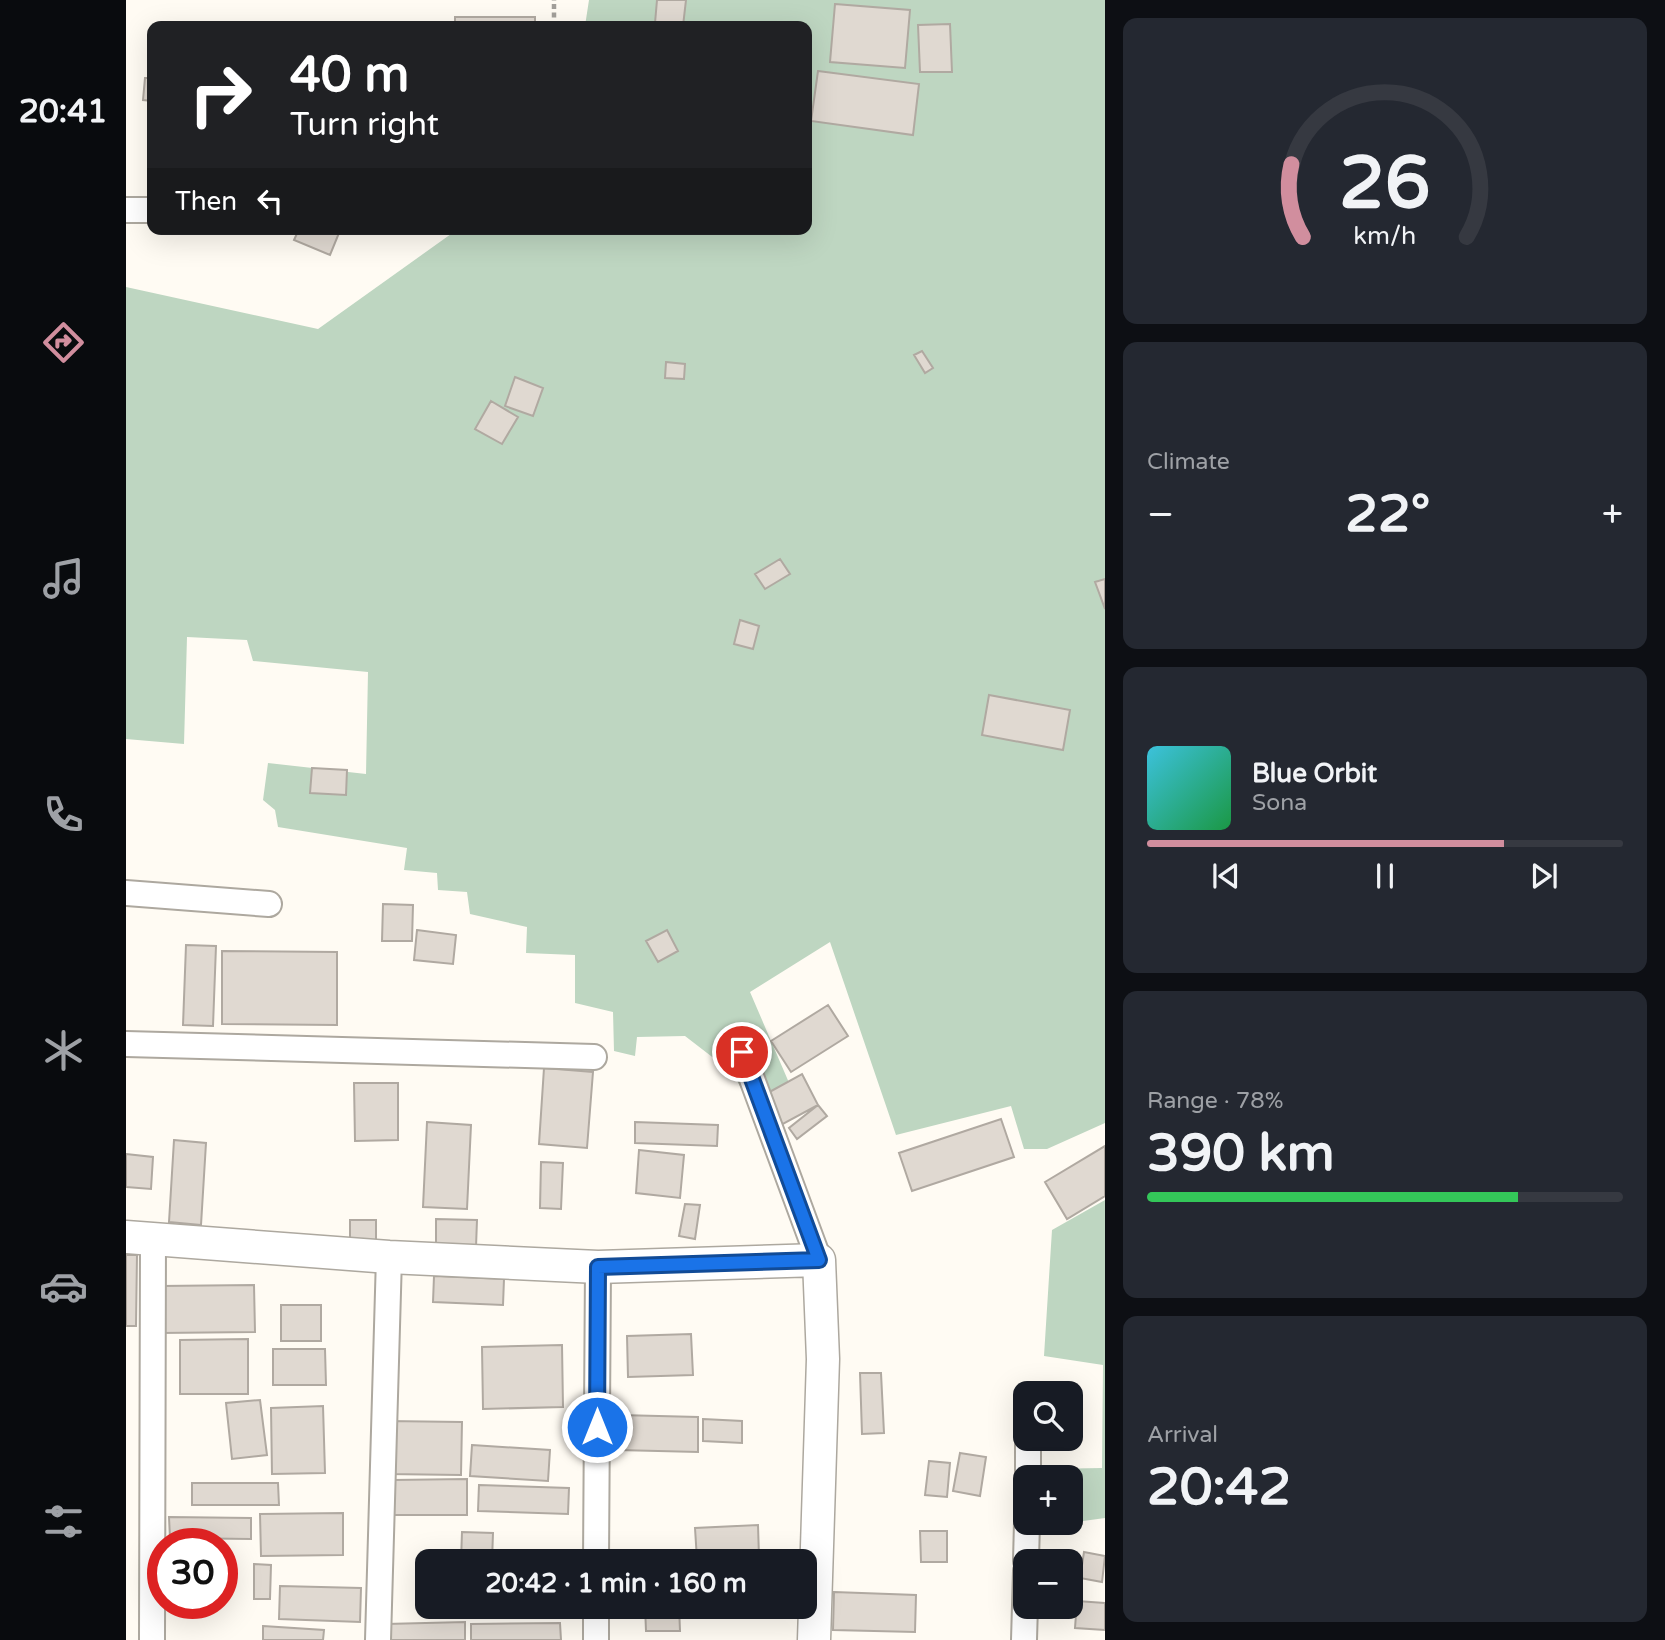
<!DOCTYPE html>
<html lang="en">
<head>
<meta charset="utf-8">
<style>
	:root { --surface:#171b24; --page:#242831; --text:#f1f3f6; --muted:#9ea1a6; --line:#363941; --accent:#d18e9e }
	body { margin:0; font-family:"Varela Round",sans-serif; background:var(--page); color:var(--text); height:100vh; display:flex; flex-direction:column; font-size:26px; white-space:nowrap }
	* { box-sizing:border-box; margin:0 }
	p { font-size:23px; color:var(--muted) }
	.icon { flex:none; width:38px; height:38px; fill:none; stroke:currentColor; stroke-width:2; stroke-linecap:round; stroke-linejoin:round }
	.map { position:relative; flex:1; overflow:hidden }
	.details { display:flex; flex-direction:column; gap:18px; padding:18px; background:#0d0f14; width:560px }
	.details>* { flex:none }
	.guide { position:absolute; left:21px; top:21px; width:665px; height:214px; border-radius:14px; box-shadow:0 7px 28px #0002; background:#202124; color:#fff; overflow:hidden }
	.controls { position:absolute; left:887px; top:1381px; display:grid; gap:14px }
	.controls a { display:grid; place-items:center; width:70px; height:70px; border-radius:14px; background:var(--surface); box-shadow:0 7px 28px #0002; font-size:35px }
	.speed { position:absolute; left:21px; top:1528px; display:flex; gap:14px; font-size:35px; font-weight:700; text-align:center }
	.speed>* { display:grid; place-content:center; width:91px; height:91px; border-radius:50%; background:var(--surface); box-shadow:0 7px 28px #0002; line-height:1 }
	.speed .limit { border:10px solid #d22; background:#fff; color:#111 }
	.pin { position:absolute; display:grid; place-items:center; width:60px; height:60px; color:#fff; margin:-30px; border:4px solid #fff; border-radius:50%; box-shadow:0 2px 7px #0007 }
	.me { position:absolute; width:77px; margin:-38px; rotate:0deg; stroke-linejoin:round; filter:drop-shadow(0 0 5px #0008) }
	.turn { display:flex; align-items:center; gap:24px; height:147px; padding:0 28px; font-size:32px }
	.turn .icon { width:91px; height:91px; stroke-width:2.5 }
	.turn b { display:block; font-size:49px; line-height:60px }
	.then { display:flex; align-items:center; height:66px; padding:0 28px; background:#0003; gap:14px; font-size:26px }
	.big { font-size:52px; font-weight:800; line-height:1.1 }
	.details .tile { flex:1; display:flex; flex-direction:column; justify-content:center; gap:10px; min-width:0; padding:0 24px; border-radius:14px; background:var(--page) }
	.details .dial { align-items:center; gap:0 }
	.dial svg { height:182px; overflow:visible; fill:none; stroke:var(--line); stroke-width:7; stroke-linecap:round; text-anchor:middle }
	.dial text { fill:var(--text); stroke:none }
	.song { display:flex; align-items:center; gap:21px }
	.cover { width:84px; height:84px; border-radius:10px; background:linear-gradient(135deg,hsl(190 70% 55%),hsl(140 70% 35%)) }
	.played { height:7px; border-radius:4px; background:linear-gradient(90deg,var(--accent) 75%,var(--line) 75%) }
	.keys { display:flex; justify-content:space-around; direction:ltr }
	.heat { display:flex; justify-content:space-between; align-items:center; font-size:38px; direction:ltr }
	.charge { height:10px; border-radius:5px; background:linear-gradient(90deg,#34c759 78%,var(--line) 0) }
	.trip { position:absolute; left:289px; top:1549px; width:402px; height:70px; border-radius:14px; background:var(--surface); box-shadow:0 7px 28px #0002; font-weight:800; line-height:70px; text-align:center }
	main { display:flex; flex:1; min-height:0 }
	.dock { display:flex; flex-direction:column; width:126px; justify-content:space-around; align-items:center; background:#090b0e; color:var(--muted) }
	.dock .icon { width:49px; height:49px }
	.dock .on { color:var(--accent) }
	.dock b { font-size:32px; color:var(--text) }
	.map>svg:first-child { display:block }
</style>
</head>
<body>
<main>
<nav class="dock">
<b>20:41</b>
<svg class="icon on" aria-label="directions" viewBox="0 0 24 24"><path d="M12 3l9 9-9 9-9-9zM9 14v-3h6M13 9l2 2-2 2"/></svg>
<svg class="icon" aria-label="music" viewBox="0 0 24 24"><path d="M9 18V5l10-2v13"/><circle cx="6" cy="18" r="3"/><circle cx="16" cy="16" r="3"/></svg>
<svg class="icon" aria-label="phone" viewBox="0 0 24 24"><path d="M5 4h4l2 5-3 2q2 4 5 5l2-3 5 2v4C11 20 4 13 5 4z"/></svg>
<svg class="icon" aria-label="climate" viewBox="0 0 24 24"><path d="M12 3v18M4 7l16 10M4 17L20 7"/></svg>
<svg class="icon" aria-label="car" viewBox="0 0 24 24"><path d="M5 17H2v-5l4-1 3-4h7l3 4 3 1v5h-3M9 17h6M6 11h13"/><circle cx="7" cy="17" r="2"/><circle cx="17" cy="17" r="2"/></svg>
<svg class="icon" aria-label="filters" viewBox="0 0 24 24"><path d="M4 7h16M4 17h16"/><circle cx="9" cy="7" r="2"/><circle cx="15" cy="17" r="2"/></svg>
</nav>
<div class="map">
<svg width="979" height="1640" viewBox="0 0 979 1640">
	<rect width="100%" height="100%" fill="#fffbf3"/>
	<!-- green -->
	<path fill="#bed6c1" d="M463,0H979V1123L921,1149H898L885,1106L770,1135L704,942L624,992L670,1099L625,1107L607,1073L559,1036L511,1037L509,1056L488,1051L487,1012L449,1003V955L400,953L401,927L344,914L341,892L312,890L311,873L278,870L281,848L152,827L149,810L137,800L142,763L240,774L242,672L127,661L121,640L61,637L58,744L0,739V287L192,329L332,229H681V26H459Z
		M979,1200V1518L921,1526L920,1523L945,1522V1477H920V1469L976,1468L977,1365L918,1356L926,1230Z"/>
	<!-- building -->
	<path fill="#e0d9d1" stroke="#b0a9a1" stroke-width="2" d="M531,0H560L557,26L529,23Z
		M709,4L784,10L779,68L704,62Z
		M329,17H409V26H329Z
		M824,24L826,72H794L792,25Z
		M692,71L793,84L787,135L685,121Z
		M19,78H26V101L17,100Z
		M173,229H204L213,233L204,255L168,240Z
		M796,351L807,368L799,373L788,355Z
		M540,362L559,364L558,379L539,378Z
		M389,377L417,388L407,416L379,406Z
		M365,401L392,417L376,444L349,429Z
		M654,559L664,574L639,589L629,574Z
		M979,579V609L969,582Z
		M614,620L633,626L627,649L608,644Z
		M863,695L944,710L937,750L856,735Z
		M186,768L221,770L220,795L184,793Z
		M257,904L287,905L286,941H256Z
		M291,930L330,935L327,964L288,960Z
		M541,930L552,951L532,962L520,941Z
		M60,945L90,946L87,1026L57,1025Z
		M96,951L211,952V1025L96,1024Z
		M702,1005L722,1036L665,1072L645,1041Z
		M418,1068L467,1072L461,1148L413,1144Z
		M676,1074L692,1105L655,1125L638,1095Z
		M228,1083H272V1140L229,1141Z
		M692,1105L701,1116L671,1139L663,1128Z
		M875,1119L888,1157L786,1191L773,1153Z
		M301,1122L345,1125L341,1209L297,1207Z
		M509,1122L592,1125L591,1146L509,1143Z
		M48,1140L80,1143L75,1225L43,1222Z
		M979,1146V1196L941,1219L919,1182Z
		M513,1150L558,1155L554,1198L510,1193Z
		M0,1154L27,1157L25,1189L0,1187Z
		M415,1162L437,1163L435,1209L414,1208Z
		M559,1204L574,1205L569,1239L553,1236Z
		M310,1219L351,1220L350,1247L310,1246Z
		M224,1220H250V1243H224Z
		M0,1255H11L10,1326H0Z
		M308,1276L378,1279L377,1305L307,1302Z
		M128,1285L129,1332L34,1333V1286Z
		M155,1305H195V1341H155Z
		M565,1334L567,1375L502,1377L501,1336Z
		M122,1339V1394H54V1340Z
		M436,1345L437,1407L357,1409L356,1347Z
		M147,1349H199L200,1385H147Z
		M734,1373H755L758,1433L736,1434Z
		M134,1400L141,1455L106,1459L100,1403Z
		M197,1406L199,1473L146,1474L145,1408Z
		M493,1415L572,1417V1452L492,1450Z
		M577,1419L616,1421V1443L577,1441Z
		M261,1421L336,1422L335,1475L261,1474Z
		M346,1445L424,1450L422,1481L344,1476Z
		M834,1453L860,1457L854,1496L827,1491Z
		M803,1461L824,1463L821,1497L799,1495Z
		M341,1479V1515H268L267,1480Z
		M66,1483H152L153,1505H66Z
		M353,1485L443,1488L442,1514L352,1511Z
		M217,1513V1555L135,1556L134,1514Z
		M43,1517L125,1518V1539L44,1538Z
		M632,1525L633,1557L571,1560L569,1528Z
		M794,1531H821V1562H795Z
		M336,1532L367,1533L366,1561H335Z
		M958,1552L979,1556L976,1582L954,1578Z
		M128,1564L145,1565L144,1599H128Z
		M154,1586L235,1588L234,1622L153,1619Z
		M708,1592L790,1595L789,1632L707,1630Z
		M951,1601L979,1603V1630L949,1628Z
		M361,1606H442V1618H362Z
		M519,1606H553L554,1631H520Z
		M339,1622V1640H260V1624Z
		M434,1623L435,1640H345V1624Z
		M137,1626L198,1630L197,1640H137Z"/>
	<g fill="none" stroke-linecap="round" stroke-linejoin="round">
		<defs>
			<path id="minor" d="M0,210H21
				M0,893L143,904
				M0,1044L468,1057
				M616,1052L693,1260
				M902,1477V1438
				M470,1561L472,1267
				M900,1561L901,1522
				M26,1640L27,1237
				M252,1640L263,1257
				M470,1640V1606
				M898,1640L900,1571"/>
			<path id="tertiary" d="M0,1237L263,1257L472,1267L693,1260L697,1359L688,1640"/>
		</defs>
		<!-- minor casing -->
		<use href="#minor" stroke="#ada89f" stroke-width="28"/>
		<!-- tertiary casing -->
		<use href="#tertiary" stroke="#ada89f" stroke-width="35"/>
		<!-- path -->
		<path stroke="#a29f9a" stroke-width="4.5" stroke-dasharray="5 3.5" stroke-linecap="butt" d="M428,26V0"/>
		<!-- minor -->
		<use href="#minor" stroke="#fff" stroke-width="24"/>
		<!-- tertiary -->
		<use href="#tertiary" stroke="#fff" stroke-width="32"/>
	</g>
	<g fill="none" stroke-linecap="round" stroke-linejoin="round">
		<defs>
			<path id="route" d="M471,1427L472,1267L693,1260L616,1052"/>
		</defs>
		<!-- route casing -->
		<use href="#route" stroke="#114b97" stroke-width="18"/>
		<!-- route -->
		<use href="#route" stroke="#1a73e8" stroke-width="12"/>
	</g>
</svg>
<div class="controls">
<a><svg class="icon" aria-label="search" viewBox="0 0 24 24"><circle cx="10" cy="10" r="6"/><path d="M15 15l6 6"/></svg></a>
<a>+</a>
<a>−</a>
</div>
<div class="speed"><div class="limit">30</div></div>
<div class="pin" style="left:616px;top:1052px;background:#d93025"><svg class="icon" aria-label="arrive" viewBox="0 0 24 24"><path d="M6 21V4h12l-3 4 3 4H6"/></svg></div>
<svg class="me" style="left:471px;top:1427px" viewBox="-20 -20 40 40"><circle r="17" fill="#1a73e8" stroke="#fff" stroke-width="3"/><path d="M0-11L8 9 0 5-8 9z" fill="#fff"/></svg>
<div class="trip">20:42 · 1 min · 160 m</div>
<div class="guide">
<div class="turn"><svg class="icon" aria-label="right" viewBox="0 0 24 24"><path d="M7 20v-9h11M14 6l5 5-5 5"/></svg><div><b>40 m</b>Turn right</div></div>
<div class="then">Then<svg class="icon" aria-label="left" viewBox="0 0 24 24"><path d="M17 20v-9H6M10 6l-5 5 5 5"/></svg></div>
</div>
</div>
<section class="details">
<div class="tile dial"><svg viewBox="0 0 100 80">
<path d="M14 69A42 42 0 1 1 86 69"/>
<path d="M14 69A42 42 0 0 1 9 37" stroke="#d18e9e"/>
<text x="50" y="56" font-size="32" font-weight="700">26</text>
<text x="50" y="72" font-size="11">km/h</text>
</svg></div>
<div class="tile"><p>Climate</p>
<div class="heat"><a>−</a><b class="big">22°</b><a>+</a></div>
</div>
<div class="tile">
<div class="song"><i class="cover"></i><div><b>Blue Orbit</b><p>Sona</p></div></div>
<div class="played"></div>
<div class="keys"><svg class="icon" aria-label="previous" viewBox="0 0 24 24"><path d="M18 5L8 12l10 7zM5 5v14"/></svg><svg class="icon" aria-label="pause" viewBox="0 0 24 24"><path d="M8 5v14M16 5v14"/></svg><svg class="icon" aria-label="next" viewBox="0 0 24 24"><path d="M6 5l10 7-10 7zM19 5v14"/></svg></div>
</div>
<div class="tile"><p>Range · 78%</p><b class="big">390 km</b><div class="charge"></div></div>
<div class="tile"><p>Arrival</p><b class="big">20:42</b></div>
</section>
</main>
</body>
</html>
